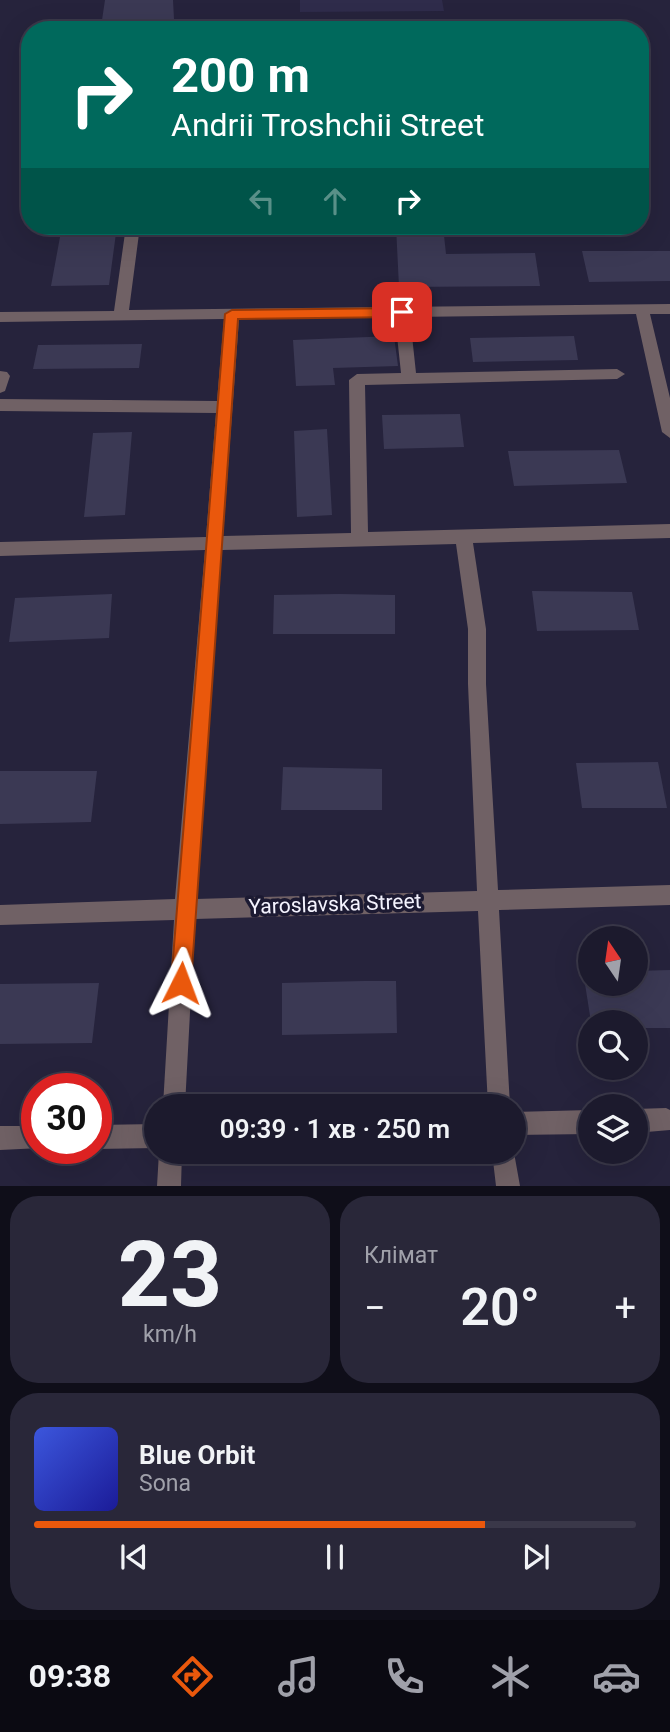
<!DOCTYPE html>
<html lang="uk">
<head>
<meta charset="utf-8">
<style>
	:root { --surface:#1c1a2d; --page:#292739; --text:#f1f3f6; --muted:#a0a1aa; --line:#3a3849; --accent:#ea580c }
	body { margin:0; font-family:Roboto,sans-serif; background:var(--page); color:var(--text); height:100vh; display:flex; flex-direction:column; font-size:26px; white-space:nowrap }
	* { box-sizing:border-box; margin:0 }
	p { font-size:23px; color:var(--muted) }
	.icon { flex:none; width:38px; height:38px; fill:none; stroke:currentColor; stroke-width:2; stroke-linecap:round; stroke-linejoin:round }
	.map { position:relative; height:1186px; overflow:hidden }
	.drawer { display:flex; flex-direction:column; gap:10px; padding:10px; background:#0f0e19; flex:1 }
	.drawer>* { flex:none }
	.guide { position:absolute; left:21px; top:21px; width:628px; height:214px; border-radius:28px; box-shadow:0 7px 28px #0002,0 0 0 2px var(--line); background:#00695c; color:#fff; overflow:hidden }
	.needle { width:46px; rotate:347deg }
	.controls { position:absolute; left:578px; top:926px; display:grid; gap:14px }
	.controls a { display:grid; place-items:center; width:70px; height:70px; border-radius:50%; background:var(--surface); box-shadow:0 7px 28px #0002,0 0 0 2px var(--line); font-size:35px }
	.speed { position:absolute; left:21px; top:1073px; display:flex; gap:14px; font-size:35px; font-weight:700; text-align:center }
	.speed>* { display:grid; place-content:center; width:91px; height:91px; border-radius:50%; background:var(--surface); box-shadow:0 7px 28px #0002,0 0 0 2px var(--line); line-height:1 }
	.speed .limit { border:10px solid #d22; background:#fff; color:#111 }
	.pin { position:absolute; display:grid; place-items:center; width:60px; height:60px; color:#fff; margin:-30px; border-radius:14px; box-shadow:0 4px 10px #0006 }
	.me { position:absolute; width:77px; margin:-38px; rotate:3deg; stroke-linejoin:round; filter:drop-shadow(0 0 5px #0008) }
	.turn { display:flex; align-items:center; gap:24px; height:147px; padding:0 35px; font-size:32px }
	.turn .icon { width:91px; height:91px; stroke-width:2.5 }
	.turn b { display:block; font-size:49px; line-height:60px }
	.lanes { display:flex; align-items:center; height:66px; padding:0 35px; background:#0003; justify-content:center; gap:35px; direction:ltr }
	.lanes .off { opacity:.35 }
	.big { font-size:52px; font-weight:600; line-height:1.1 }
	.drawer .tile { flex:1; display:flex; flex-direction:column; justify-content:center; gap:10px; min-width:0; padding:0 24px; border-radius:28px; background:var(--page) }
	.drawer .dial { align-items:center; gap:0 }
	.dial b { font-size:91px; line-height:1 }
	.song { display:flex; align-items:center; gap:21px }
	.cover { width:84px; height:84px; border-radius:10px; background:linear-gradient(135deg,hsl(230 70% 55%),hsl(240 70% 35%)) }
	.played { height:7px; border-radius:4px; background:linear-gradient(90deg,var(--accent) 75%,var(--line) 75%) }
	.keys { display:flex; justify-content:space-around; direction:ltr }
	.heat { display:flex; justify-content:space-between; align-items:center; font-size:38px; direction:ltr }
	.drawer .tiles { flex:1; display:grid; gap:10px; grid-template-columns:1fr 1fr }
	.tile:last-child { grid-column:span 2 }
	.trip { position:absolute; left:144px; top:1094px; width:382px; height:70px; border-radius:35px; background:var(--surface); box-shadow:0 7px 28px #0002,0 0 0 2px var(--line); font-weight:600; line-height:70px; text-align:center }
	.menu { display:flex; height:112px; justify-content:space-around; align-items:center; background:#0b0a12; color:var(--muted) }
	.menu .icon { width:49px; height:49px }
	.menu .active { color:var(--accent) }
	.menu b { font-size:32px; color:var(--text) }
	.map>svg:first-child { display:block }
</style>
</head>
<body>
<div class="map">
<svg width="670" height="1186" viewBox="0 0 670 1186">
	<rect width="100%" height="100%" fill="#26233c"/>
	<!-- built -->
	<path fill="#2f2c4b" d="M300,0H442L444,11L300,12Z"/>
	<!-- building -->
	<path fill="#3b3954" d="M105,0H173L174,19L102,20Z
		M62,226H117L109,285L51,286Z
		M396,226H443L446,254L535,253L540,286L399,287Z
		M582,251H670V281L589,282Z
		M394,336L398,366L333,368L335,385L296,386L293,340Z
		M574,336L578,360L473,362L470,338Z
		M142,344L139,368L33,369L38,345Z
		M460,414L464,447L384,449L382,415Z
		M327,429L332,515L297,517L294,431Z
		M132,432L125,515L84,517L93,433Z
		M619,450L627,483L514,486L508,451Z
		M532,591L632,592L639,630L537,631Z
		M112,594L109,638L9,642L15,598Z
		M339,594L395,595V634H273L274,595Z
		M658,762L667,808H582L576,763Z
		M283,767L382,769V810H281Z
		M0,771H97L91,822L0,824Z
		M670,970V1028H635V1022H591L585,984H635V971Z
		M364,981H396L397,1033L282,1035V983Z
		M99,983L92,1043L0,1044V984Z"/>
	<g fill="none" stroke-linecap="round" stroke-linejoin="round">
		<!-- minor -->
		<path fill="#706165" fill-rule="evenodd" d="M126,226H140L129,310L670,304V314H650L670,398V438L662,432L636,314L410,317L416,373L617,369L625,374L617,379L365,385L368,532L670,524V538L473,543L486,629V684L498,890L670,885V905L499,910L510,1106H488L478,911L195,919L185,1106H163L174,920L0,925V905L175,899L205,550L0,556V542L206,537L216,413L0,411V399L217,401L224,319L0,322V312L114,311ZM395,317L401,373L357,374L349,380L351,533L223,536L239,319ZM456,544L468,629V684L477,891L196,899L222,550Z
			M0,371L7,372L10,376L5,391L0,393Z
			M666,1108L670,1110V1130L635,1133V1109Z
			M590,1110V1134L513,1135V1112Z
			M156,1124V1148L96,1149L95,1148L96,1125Z
			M0,1126H37V1148H41L0,1150Z
			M513,1147L520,1186H496L492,1152H513Z
			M159,1152H182L181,1186H157Z"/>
	</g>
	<!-- route -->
	<path fill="#ea580c" stroke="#983908" stroke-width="2" d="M402,308L409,312L402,317L238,319L191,983L188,990L181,993L174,990L171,983L225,314L232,310Z"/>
	<g text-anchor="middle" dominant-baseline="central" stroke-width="7" stroke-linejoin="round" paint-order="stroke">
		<!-- street labels -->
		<g font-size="21" fill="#f4f3fe" stroke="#1c1a32">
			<text transform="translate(335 904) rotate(-2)">Yaroslavska Street</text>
		</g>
	</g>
</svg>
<div class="controls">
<a><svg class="needle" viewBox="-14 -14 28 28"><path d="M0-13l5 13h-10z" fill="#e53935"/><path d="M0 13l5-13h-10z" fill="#a0a1aa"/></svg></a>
<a><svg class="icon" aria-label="search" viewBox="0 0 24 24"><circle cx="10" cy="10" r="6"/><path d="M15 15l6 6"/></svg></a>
<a><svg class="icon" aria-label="layers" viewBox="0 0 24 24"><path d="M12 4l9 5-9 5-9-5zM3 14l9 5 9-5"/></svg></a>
</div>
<div class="speed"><div class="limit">30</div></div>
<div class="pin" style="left:402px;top:312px;background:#d93025"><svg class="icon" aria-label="arrive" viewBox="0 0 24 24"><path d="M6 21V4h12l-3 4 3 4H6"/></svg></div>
<svg class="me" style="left:181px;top:983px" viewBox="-20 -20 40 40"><path d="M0-17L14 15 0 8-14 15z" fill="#ea580c" stroke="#fff" stroke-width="4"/></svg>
<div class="trip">09:39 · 1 хв · 250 m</div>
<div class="guide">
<div class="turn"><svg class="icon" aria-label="right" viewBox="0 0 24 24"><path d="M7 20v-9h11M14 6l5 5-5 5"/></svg><div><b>200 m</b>Andrii Troshchii Street</div></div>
<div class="lanes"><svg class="icon off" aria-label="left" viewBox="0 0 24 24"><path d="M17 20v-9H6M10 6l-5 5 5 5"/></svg><svg class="icon off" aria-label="ahead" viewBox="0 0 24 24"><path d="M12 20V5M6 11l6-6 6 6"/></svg><svg class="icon" aria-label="right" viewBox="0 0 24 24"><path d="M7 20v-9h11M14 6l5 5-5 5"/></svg></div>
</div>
</div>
<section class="drawer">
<div class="tiles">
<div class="tile dial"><b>23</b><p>km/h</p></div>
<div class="tile"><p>Клімат</p>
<div class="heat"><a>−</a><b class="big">20°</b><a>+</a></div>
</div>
<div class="tile">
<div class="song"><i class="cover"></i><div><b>Blue Orbit</b><p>Sona</p></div></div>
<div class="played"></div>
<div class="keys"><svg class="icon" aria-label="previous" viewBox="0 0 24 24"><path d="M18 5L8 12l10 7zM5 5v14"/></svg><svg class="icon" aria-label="pause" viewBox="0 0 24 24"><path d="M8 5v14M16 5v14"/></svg><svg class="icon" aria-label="next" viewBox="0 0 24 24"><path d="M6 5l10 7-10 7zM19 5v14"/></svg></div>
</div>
</div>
</section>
<nav class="menu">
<b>09:38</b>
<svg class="icon active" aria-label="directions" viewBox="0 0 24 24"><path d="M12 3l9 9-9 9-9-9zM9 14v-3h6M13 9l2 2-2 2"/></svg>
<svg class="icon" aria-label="music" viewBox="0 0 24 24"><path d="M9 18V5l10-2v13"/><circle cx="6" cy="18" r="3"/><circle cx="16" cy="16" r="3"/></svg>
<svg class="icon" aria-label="phone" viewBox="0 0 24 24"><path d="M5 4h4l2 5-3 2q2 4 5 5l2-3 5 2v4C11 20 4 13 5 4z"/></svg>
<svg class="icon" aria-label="climate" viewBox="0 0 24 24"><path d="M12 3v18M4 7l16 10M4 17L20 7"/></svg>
<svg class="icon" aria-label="car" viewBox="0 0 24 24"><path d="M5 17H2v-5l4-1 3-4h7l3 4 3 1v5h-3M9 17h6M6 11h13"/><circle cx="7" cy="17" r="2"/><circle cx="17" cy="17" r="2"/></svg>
</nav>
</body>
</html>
